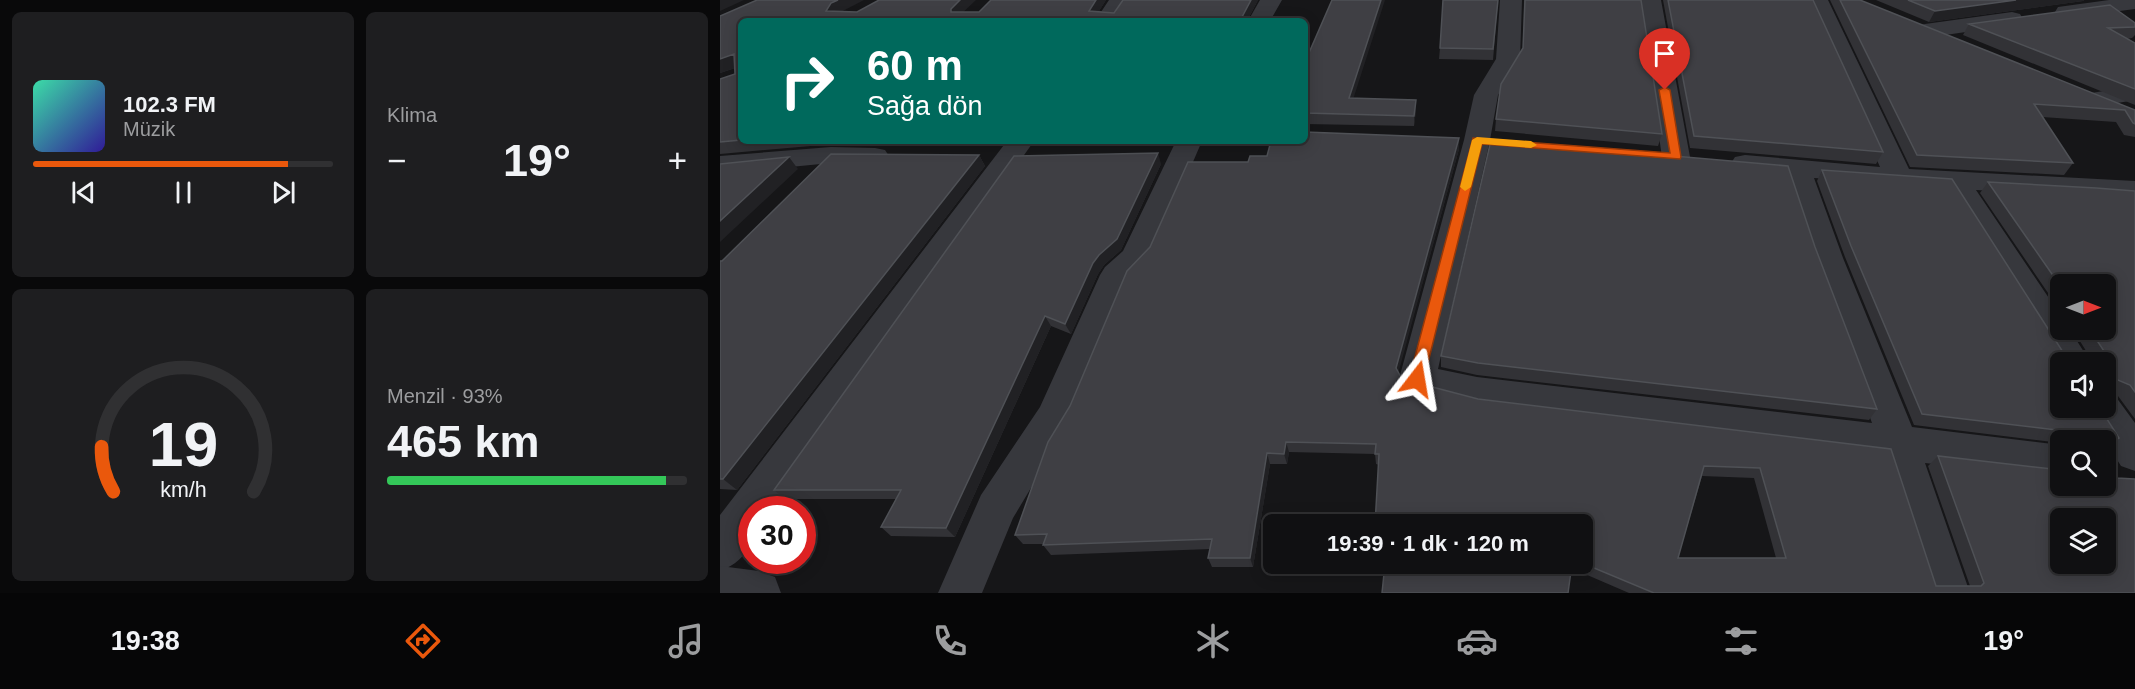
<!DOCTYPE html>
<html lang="tr">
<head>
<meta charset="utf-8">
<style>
	:root { --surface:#101012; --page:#1e1e20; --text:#f1f3f6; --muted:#9c9d9f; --line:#303032; --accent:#ea580c }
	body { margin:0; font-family:Helvetica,sans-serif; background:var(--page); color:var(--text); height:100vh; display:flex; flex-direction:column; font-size:22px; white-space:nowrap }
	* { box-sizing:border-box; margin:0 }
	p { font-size:20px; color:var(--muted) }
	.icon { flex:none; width:33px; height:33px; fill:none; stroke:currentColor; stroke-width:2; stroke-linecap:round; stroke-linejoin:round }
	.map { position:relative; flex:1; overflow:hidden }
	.panel { display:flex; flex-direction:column; gap:12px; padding:12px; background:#09090a; width:720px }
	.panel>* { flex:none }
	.banner { position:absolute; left:18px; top:18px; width:570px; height:126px; border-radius:9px; box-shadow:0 3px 15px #0003,0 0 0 2px var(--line); background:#00695c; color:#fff; overflow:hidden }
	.needle { width:39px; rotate:90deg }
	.tools { position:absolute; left:1330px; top:274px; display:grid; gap:12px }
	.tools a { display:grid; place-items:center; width:66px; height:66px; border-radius:9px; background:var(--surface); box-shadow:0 3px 15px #0003,0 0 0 2px var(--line); font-size:30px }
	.speed { position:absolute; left:18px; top:496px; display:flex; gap:12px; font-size:30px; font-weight:700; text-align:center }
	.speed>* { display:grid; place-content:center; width:78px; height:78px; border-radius:50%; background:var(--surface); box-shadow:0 3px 15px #0003,0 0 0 2px var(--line); line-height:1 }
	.speed .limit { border:9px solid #d22; background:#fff; color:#111 }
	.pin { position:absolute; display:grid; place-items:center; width:51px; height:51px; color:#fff; margin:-62px -26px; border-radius:50% 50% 50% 0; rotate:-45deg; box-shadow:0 0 6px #0007 }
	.pin .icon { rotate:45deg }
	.me { position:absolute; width:66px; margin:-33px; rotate:14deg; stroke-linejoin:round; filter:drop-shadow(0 0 4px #0008) }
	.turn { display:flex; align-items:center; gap:21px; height:126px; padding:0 30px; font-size:27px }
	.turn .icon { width:78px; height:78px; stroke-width:2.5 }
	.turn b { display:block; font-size:42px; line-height:51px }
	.big { font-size:45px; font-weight:700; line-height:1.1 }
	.panel .widget { flex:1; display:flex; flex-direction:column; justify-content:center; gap:9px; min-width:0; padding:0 21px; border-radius:9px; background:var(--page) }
	.panel .dial { align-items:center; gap:0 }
	.dial svg { height:156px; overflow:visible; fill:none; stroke:var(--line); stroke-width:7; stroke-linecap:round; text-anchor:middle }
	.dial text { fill:var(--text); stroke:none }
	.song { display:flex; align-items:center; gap:18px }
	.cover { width:72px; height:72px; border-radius:9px; background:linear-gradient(135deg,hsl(160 70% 55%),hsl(250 70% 35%)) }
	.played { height:6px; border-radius:3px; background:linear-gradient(90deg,var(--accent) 85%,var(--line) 85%) }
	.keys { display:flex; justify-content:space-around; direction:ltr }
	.heat { display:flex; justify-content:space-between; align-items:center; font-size:33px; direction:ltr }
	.charge { height:9px; border-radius:4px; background:linear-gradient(90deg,#34c759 93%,var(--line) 0) }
	.panel .tiles { flex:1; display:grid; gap:12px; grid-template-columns:repeat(2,1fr) }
	.trip { position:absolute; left:543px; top:514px; width:330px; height:60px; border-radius:9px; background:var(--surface); box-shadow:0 3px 15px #0003,0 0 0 2px var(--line); font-weight:700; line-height:60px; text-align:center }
	.tabs { display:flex; height:96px; justify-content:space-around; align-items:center; background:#060607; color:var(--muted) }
	.tabs .icon { width:42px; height:42px }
	.tabs .current { color:var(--accent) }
	.tabs b { font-size:27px; color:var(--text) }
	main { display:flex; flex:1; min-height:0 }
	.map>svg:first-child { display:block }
</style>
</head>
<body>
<main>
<section class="panel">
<div class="tiles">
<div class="widget">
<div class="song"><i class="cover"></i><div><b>102.3 FM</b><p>Müzik</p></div></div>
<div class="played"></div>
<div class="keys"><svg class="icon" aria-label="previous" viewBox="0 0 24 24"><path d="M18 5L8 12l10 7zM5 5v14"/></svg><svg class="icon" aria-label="pause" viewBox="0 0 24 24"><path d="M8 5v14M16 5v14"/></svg><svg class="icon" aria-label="next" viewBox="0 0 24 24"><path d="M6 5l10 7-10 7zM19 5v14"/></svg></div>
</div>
<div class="widget"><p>Klima</p>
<div class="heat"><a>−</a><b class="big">19°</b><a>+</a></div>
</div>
<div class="widget dial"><svg viewBox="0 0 100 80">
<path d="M14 69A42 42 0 1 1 86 69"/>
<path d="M14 69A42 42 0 0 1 8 46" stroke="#ea580c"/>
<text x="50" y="56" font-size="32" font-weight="700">19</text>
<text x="50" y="72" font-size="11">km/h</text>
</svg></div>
<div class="widget"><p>Menzil · 93%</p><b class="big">465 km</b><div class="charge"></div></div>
</div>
</section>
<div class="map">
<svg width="1415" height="593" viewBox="0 0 1415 593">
	<rect width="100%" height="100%" fill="#161618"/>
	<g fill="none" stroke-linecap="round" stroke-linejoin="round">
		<!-- minor -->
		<path fill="#37383d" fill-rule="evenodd" d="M389,0H411L397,21H375Z
			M540,0H562L550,21H528Z
			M780,0H802L800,59L778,95L770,140L718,369L757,377L1152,423L1091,258L1064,175L1015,169L1011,163L1015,157L1025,155L1160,167L1086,0H1108L1189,169L1415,181V199L1256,190L1341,316V330H1350L1371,363H1341V373L1226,188L1094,178L1123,258L1192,427L1341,445V479L1205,463L1250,593H1206L1164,457L757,407L684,389L679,379L744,140L754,95L776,59Z
			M919,0H941L970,157L966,163L956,165L946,163L942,157Z
			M1389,0H1415V9L1346,18L1338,17L1335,12L1338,7Z
			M1292,12L1300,14L1303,19L1300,24L1205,38L1197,36L1194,31L1197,26L1205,24Z
			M1415,86V100L1374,107L1365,104L1361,99L1365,94Z
			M287,141H314L54,510H32C32,541 32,558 0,571V515Z
			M456,141H482L432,257L427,265L410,281L354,416L293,518L262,593H218L261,495L320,407L380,275L385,267L403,251Z
			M111,147L155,148L165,150L169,156L165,162L155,164L111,163L0,174V156Z
			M1386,393L1396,397L1415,423V471L1401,466L1364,408H1386Z"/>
		<!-- tertiary -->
		<path fill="#37383d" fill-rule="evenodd" d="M0,566L39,571L55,577L61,593H0Z"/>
	</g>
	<!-- wall -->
	<path fill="#323236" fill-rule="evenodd" d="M386,0L379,11L394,13L403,0H538L527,21H21V141H106L102,145L0,154V79L15,74V68L0,73V16L122,12H259Z
		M778,0L773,60L719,59L720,48Z
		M804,0H921L942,134L938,146L775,131L776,119L803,49Z
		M943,0H1093L1163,152L1156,164L970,148Z
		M1110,0H1140L1415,110V137L1404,135L1396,122L1322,117L1353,163L1344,175L1190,167Z
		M1156,0H1364L1363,1L1209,22Z
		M1415,23V35L1412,38L1407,39L1415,43V105L1243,35L1249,24Z
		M585,62L633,98L696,110L694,126L585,124Z
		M739,138V149L678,372L682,379L758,399L1171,449L1216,586H1250L1208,466L1218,456L1341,486L1386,441H1341V443L1194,425L1125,257L1097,181L1102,170L1348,360L1354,354H1368L1353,330H1386L1341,285V312L1260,193L1268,182L1415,191V419L1398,396L1396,395L1386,404V363H1341L1396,440L1397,478L1415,593H909L851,568L665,564H862V525L656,464L655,454L569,452L567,464H550L533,567H492L488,558L490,549L331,555L323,545L324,544H303L295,535L528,162L547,156ZM982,476L1034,478L1056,558H958Z
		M128,141H285L281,145H130Z
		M312,141H453V142L391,146L314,145Z
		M259,155L265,166L17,490L0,489V261Z
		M441,164L401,250L384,265L378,274L351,334L331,326L235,537L171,536L161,527L176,499H65L54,490Z
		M1095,247L1157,409L1149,420L757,375L721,367V356Z"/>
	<!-- shaded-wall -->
	<path fill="#212124" d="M0,0H24L0,11Z
		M118,0H144L117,14L106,11L111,3Z
		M240,0H256L236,19L231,12V9Z
		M376,0H386L373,21L369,11Z
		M531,0H538L527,21H523L522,17Z
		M661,0H665L630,109L629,98Z
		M1296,0H1364L1363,1L1209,22L1215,11Z
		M14,54L21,66L0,73V59Z
		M696,100V110L694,126V116Z
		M739,138V149L677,378L676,368Z
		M99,141H106L102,145Z
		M438,153L441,164L401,250L384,265L378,274L351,334L345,324L373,263Z
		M259,155L265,166L17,490L3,479Z
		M69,157L78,169L0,242V221Z
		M325,316L331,326L235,537L226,528Z
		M566,442L569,452L567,464L564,454Z
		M547,453L550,464L533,567L530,558Z"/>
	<!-- building -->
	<path fill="#3f3f44" stroke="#4f5156" stroke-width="1.5" fill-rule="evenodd" d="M37,0H118L111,3L106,11L137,12L159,0H240L231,9V12H259L271,0H376L369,11L394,13L403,0H531L522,17H516L514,21H21V140L0,142V79L15,74L14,54L0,59V16Z
		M612,0H661L629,98L696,100L694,116L585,113V62Z
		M723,0H778L773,49L720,48Z
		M805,0H921L942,134L776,119L781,84L803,48Z
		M948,0H1093L1163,152L974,136Z
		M1120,0H1140L1415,110V124L1413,123L1405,110L1314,104L1353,163L1197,155Z
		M1188,0H1296L1215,11Z
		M1390,5L1415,23V27L1388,28L1415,43V89L1249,24Z
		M585,132L739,138L676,368L682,379L758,399L1171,449L1216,586H1261L1264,583L1218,456L1341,470V486H1386V441H1355V435L1353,432L1202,414L1131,246L1102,170L1232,179L1350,363H1341V408H1380L1399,438L1396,440L1397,478L1415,479V593H934L862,563V525H655L659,454H655L656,444L566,442L564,454L547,453L530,558H488L492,539L323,545L327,534L295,535L328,442L350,406L407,271L430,247L468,162H528L530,156H547L551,141H585ZM984,466L1040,468L1066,558H958ZM1341,519H1386V564H1341Z
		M771,140L1068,166L1095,247L1157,409L758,363L721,356Z
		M438,153L397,239L379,255L373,263L345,324L325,316L226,528L161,527L181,490H54L294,156Z
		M111,154L259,155L3,479H0V261H2Z
		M69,157L0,221V164Z
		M1268,182L1376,188L1415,191V392L1410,385L1398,380L1395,382L1396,395L1386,396V363H1353L1354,362V354H1382L1384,351L1370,330H1386V285H1341V287Z
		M665,564H852L848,593H662Z"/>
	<!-- route -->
	<path fill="#ea580c" stroke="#983908" stroke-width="1.5" d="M945,87L950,90L961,157L960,159L762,144L704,379L702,383H692L689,379L753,138L950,153L939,90Z"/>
	<!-- slow -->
	<path fill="#f59e0b" d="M757,137L811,141L817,145L811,148L762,144L751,187L745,191L740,187L752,140Z"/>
</svg>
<div class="tools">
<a><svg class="needle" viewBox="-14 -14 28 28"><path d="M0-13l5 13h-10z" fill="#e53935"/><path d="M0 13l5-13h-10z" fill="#9c9d9f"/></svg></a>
<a><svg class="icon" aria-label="sound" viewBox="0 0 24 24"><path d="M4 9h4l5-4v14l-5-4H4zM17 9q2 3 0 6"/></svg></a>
<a><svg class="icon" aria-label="search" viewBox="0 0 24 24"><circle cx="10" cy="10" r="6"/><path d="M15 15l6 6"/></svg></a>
<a><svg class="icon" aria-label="layers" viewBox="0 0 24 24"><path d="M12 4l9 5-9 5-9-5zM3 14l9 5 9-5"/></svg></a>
</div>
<div class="speed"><div class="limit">30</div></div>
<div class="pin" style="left:945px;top:90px;background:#d93025"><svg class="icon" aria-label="arrive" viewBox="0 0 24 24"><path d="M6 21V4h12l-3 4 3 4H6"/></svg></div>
<svg class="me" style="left:697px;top:379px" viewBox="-20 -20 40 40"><path d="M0-17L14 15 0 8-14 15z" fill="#ea580c" stroke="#fff" stroke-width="4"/></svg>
<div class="trip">19:39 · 1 dk · 120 m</div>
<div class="banner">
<div class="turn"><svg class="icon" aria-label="right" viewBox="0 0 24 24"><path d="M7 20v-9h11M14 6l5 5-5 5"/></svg><div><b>60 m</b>Sağa dön</div></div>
</div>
</div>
</main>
<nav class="tabs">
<b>19:38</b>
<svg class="icon current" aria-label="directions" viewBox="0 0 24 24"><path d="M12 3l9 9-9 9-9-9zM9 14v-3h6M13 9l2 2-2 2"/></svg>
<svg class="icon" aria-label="music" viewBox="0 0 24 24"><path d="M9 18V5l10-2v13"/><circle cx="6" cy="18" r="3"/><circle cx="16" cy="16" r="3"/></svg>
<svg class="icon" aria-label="phone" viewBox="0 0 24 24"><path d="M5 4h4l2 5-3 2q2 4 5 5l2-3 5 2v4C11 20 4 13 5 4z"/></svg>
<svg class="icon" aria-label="climate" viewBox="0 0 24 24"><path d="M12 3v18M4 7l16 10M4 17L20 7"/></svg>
<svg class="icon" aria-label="car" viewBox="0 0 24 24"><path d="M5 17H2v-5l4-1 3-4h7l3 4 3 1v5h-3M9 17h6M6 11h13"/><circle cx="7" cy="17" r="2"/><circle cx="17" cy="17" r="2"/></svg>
<svg class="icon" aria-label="filters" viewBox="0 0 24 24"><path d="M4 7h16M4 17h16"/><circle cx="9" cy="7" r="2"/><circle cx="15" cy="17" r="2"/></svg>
<b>19°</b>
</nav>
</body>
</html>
